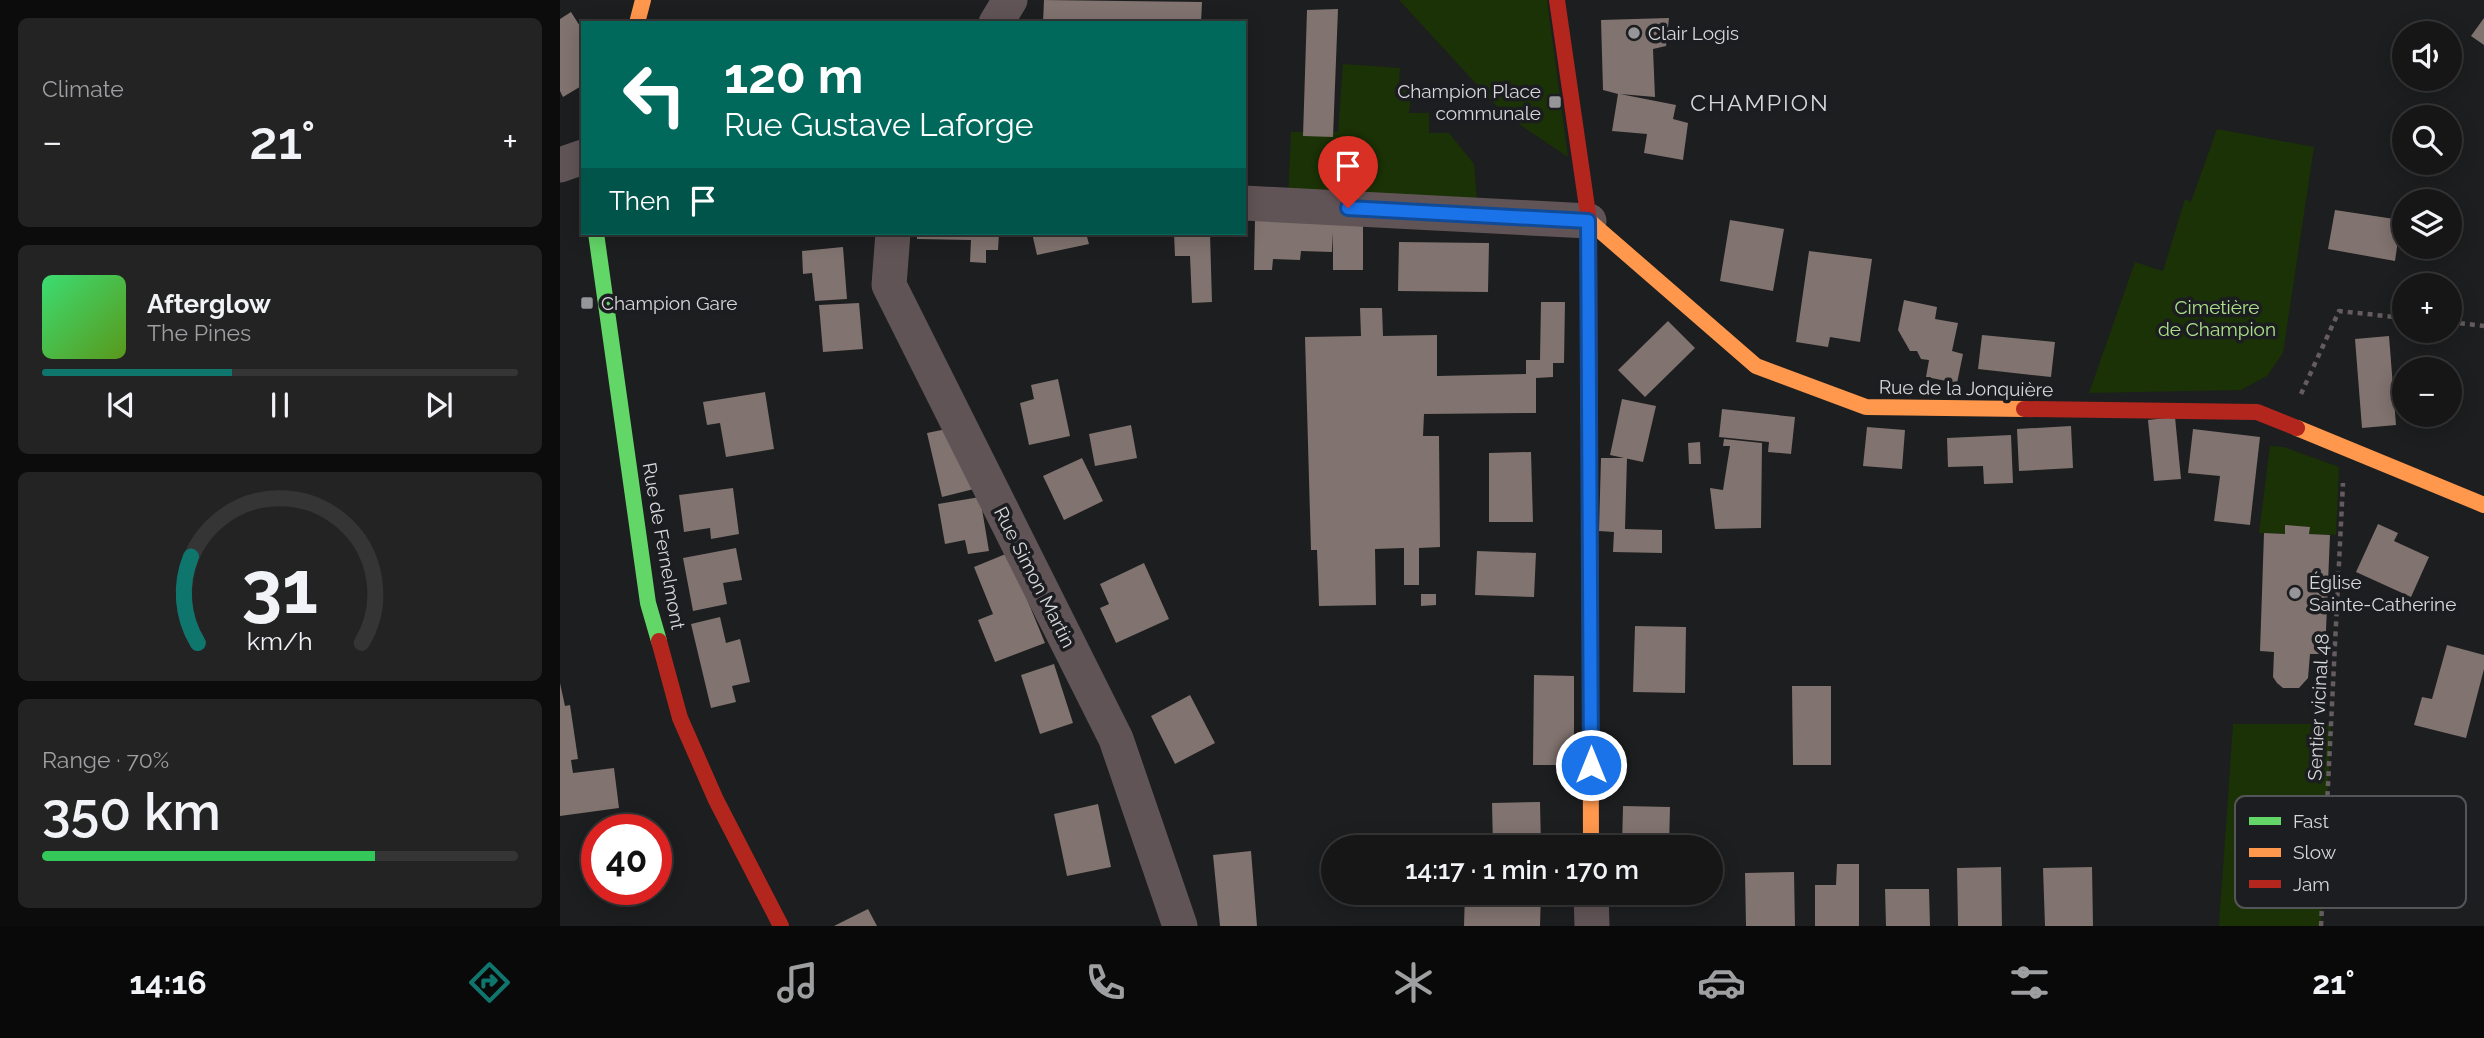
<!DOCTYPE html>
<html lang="en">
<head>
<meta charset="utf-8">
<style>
	:root { --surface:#161617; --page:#232324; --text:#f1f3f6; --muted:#9e9fa1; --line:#353536; --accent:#0f766e }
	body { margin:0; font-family:Raleway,sans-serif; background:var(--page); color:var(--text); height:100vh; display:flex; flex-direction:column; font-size:26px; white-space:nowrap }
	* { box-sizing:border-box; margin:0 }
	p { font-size:23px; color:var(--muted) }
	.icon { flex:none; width:38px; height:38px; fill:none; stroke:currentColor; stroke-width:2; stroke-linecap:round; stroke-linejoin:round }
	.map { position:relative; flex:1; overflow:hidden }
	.drawer { display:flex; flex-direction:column; gap:18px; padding:18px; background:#0c0c0d; width:560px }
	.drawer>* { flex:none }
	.top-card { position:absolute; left:21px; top:21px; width:665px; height:214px; border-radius:0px; box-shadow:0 4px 18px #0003,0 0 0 2px var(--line); background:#00695c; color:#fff; overflow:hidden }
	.tools { position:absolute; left:1832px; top:21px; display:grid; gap:14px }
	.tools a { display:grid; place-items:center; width:70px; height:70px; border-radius:50%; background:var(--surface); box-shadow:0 4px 18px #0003,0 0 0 2px var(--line); font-size:35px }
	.speed { position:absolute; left:21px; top:814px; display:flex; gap:14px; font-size:35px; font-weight:700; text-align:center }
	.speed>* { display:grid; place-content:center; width:91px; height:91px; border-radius:50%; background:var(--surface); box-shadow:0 4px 18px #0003,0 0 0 2px var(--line); line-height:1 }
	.speed .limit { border:10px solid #d22; background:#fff; color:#111 }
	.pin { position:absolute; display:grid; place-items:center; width:60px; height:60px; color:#fff; margin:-72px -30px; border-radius:50% 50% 50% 0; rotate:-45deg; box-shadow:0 0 7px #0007 }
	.pin .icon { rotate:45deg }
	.me { position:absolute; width:77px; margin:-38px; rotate:0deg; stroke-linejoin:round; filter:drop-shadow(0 0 5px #0008) }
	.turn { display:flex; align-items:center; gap:24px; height:147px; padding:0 28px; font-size:32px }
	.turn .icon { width:91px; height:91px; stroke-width:2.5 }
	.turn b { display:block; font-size:49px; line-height:60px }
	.then { display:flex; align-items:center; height:66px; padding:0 28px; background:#0003; gap:14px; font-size:26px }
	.big { font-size:52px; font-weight:600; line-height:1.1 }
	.drawer .tile { flex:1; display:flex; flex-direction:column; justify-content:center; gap:10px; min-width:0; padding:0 24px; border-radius:10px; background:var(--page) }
	.drawer .dial { align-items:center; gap:0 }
	.dial svg { height:182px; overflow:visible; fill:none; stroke:var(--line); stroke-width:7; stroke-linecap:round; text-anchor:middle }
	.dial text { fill:var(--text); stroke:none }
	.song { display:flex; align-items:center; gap:21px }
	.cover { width:84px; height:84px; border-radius:10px; background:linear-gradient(135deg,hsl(140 70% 55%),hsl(90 70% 35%)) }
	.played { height:7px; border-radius:4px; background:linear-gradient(90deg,var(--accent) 40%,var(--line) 40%) }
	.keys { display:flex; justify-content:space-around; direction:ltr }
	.heat { display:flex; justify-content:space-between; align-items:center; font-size:38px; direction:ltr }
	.charge { height:10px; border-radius:5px; background:linear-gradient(90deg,#34c759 70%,var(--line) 0) }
	.trip { position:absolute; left:761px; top:835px; width:402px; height:70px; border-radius:35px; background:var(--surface); box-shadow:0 4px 18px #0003,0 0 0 2px var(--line); font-weight:600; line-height:70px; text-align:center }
	.tabs { display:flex; height:112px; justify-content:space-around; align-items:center; background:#090909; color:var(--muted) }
	.tabs .icon { width:49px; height:49px }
	.tabs .selected { color:var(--accent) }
	.tabs b { font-size:32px; color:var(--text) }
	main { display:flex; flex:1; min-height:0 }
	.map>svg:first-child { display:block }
</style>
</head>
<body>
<main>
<section class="drawer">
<div class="tile"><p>Climate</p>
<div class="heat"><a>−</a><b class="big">21°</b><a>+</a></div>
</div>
<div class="tile">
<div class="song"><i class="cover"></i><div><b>Afterglow</b><p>The Pines</p></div></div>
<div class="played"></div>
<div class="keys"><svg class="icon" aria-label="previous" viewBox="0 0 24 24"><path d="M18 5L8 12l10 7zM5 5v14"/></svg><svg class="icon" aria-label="pause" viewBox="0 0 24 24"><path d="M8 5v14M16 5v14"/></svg><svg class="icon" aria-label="next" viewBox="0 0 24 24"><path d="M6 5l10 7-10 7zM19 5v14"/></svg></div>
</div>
<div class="tile dial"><svg viewBox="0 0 100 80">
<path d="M14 69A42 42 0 1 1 86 69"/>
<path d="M14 69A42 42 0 0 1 11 31" stroke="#0f766e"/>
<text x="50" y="56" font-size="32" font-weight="700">31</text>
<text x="50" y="72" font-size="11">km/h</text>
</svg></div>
<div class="tile"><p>Range · 70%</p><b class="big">350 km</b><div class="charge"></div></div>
</section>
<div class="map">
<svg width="1924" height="926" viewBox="0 0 1924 926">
	<rect width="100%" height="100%" fill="#1d1e1f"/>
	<!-- green -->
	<path fill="#1a3205" d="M839,0H987L1008,157L944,114Z
		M783,64L840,68L839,88L852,90L849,113H869V133H889L914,164L917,200L728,199L731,132H778Z
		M1657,129L1754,147L1723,353L1707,376L1681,390L1529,393L1575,262L1603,271L1625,199L1631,202Z
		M1710,446L1724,447L1779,467L1776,535L1749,534L1750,527L1725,526V534L1699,533Z
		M1673,724H1771L1761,926H1659Z"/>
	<!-- building -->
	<path fill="#81736f" d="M484,0L642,2L641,23H483Z
		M778,9L773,137L743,136L747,10Z
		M11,12L23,31V85L3,97L0,91V19Z
		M1109,18L1106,46L1093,49L1095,97L1060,94L1116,105L1113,119L1128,123L1123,160L1084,153L1087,134L1052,131L1058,94L1043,90L1041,20Z
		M1924,18V45L1911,36Z
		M1775,210L1841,220L1835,261L1768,249Z
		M695,218L803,222V270H773V232L772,252L741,251L740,260L713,259L712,270H694Z
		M1170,220L1224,229L1213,291L1160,281Z
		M357,233H439L438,250H426V263L410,262L411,240L357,239Z
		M472,233H526L529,244L477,255Z
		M614,233H650L652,302L632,303L630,256H615Z
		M839,242L929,243L928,292L838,291Z
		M283,247L287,299L255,301L252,273L243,274L242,251Z
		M1249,251L1312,259L1300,342L1270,337L1268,347L1236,342Z
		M1344,300L1377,307L1375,319L1398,323L1392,351L1403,354L1397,383L1366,377L1369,360L1361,359L1357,351H1350L1338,330Z
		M981,302H1005L1004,363H993V377L976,378V413L864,414L863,436H879L880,547L859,548V585H844V548L815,549L816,605L759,606L757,550H751L745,337L801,336L800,308H822L823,336L877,335V376L966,374V360H980Z
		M299,303L303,349L263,352L259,305Z
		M1108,321L1135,348L1085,397L1058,370Z
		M1422,335L1495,342L1491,377L1418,369Z
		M1829,336L1836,425L1802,428L1795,339Z
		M498,379L510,436L469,445L460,403L474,399L471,385Z
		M205,392L214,449L166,457L160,423L147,425L143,402Z
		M1062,399L1096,406L1083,462L1050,455Z
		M1162,409L1235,417L1231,454L1208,452L1209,442L1159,437Z
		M1615,417L1621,479L1594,481L1588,420Z
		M571,425L577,458L535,466L529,434Z
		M1511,426L1513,468L1459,471L1457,429Z
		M1307,427L1345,430L1342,469L1303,466Z
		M391,428L414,489L382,497L367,433Z
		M1633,429L1700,437L1690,525L1654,521L1660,476L1628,473Z
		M1451,435L1453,483L1424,484L1423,466L1388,467L1387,438Z
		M1164,439L1202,443L1201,528L1155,529L1150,488L1163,490L1170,446H1163Z
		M1140,442L1141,464H1129L1128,443Z
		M971,452L973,522H929V453Z
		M522,458L543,501L504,520L483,476Z
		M1041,458H1067L1065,529L1102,530V553L1053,552L1054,532L1039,531Z
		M173,488L179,534L151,539L150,528L124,532L119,495Z
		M420,497L429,551L408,554L405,540L385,544L378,504Z
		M1818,524L1838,533L1834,541L1869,557L1851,597L1796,572Z
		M1725,525L1750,527L1749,534L1770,535L1765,654H1750L1748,678L1739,688H1723L1717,683L1713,677L1714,652L1700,651L1704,533L1725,534Z
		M176,548L182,580L163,583L167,604L133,611L123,558Z
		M917,551L976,553L974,597L915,595Z
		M448,553L485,643L435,662L418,620L433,614L414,567Z
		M584,563L609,619L556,643L540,608L549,604L540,584Z
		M861,594H876V605L861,606Z
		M160,617L166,643L180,639L190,682L172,686L176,702L151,708L131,624Z
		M1075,626L1126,627L1125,693L1073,692Z
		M1887,645L1924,655V669L1906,738L1854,725L1862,697L1872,699Z
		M494,664L513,723L480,734L461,675Z
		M974,675L1014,676V765H973Z
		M0,683L5,706L10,705L18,759L11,760L13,773L54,768L59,808L0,816Z
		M1232,686H1271V765H1233Z
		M630,695L655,743L615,764L591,716Z
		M980,802L981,847H933L932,803Z
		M538,804L551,867L507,876L494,814Z
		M1063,806L1110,807L1109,847H1062Z
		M691,851L697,926H660L653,855Z
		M1277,864H1299V926H1255V885H1276Z
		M1441,867L1442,926H1398L1397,868Z
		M1532,867L1533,926H1485L1483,868Z
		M1234,872L1235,926H1186L1185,873Z
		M1325,889H1369L1370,926H1326Z
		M905,892H981L980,926H904Z
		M308,909L317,926H274Z"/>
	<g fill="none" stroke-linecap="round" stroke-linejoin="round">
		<!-- path -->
		<path stroke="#655c5f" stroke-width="4.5" stroke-dasharray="5 5" stroke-linecap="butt" d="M1890,322L1924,326
			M1741,394L1779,311L1844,318
			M1761,926L1783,483"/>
		<!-- street -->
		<path stroke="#615457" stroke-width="35" d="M436,23L450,0
			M0,165L23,157
			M684,203L1029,221
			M333,233L329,285L556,739L620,926
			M1031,892L1032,926"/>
		<!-- fast -->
		<path stroke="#63d668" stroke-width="16" d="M36,233L88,603L99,641"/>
		<!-- slow -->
		<path stroke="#ff974d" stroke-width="16" d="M77,23L83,0
			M1029,221L1196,366L1306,407L1464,409
			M1737,428L1924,505
			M1030,519L1031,847"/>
		<!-- jam -->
		<path stroke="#b3261e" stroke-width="16" d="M997,0L1029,221L1030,519
			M1464,409L1697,412L1737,428
			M99,641L120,718L156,800L221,926"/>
	</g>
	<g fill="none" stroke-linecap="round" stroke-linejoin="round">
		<defs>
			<path id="route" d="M788,208L1028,221L1031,765"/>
		</defs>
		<!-- route casing -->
		<use href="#route" stroke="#114b97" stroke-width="18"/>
		<!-- route -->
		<use href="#route" stroke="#1a73e8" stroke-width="12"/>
	</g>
	<!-- markers -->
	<g fill="#969699" stroke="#1c1d20" stroke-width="2.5">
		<circle cx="1074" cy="33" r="7"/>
		<rect x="988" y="95" width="14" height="14" rx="3.5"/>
		<rect x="20" y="296" width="14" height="14" rx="3.5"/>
		<circle cx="1735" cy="593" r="7"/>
	</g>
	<g text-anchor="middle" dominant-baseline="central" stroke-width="7" stroke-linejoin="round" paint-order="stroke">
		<!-- poi labels -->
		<g font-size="19" fill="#d7d7da" stroke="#1c1d20" text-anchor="start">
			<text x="1088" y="33">Clair Logis</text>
			<text x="981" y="91" text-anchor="end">Champion Place<tspan x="981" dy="22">communale</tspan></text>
			<text x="41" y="303">Champion Gare</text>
			<text x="1749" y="582">Église<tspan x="1749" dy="22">Sainte-Catherine</tspan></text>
		</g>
		<!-- park labels -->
		<g font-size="19" fill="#ade08b" stroke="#1c1d20">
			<text x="1657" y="307">Cimetière<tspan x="1657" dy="22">de Champion</tspan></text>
		</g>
		<!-- street labels -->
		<g font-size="19" fill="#d7d7da" stroke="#1c1d20">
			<text transform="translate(1406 388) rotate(1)">Rue de la Jonquière</text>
			<text transform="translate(104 546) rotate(80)">Rue de Fernelmont</text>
			<text transform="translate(475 577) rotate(63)">Rue Simon Martin</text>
			<text transform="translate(1758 707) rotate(-87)">Sentier vicinal 48</text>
		</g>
		<!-- quarter labels -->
		<g font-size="23" letter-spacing="2" fill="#d7d7da" stroke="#1c1d20">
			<text x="1200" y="102">CHAMPION</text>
		</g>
	</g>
	<!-- legend -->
	<rect x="1675" y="796" width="231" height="112" rx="10" fill="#1c1d20" stroke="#545558" stroke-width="2"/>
	<rect x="1689" y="817" width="32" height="8" fill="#63d668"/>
	<rect x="1689" y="848" width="32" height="9" fill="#ff974d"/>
	<rect x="1689" y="880" width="32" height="8" fill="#b3261e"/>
	<g font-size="19" fill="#d7d7da">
		<text x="1733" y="828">Fast</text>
		<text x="1733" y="859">Slow</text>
		<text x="1733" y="891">Jam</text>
	</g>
</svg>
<div class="tools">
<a><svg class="icon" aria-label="sound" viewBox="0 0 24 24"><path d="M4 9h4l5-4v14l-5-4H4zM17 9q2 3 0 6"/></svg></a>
<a><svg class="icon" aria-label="search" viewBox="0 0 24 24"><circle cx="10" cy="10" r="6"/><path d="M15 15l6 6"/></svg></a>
<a><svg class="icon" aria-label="layers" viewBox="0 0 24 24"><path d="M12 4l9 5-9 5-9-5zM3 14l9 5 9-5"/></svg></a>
<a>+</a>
<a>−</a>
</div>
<div class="speed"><div class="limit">40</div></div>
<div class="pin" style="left:788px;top:208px;background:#d93025"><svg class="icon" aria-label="arrive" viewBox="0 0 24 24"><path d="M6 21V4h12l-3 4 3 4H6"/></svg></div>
<svg class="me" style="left:1031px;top:765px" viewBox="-20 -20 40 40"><circle r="17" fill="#1a73e8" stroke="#fff" stroke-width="3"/><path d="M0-11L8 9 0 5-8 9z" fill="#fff"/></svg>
<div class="trip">14:17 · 1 min · 170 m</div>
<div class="top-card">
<div class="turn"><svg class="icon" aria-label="left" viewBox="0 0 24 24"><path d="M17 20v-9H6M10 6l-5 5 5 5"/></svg><div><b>120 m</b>Rue Gustave Laforge</div></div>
<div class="then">Then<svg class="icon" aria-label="arrive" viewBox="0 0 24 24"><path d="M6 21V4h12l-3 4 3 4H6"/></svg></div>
</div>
</div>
</main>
<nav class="tabs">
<b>14:16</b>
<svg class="icon selected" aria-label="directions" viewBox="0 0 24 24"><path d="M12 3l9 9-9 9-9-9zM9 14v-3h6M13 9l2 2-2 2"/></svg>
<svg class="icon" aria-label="music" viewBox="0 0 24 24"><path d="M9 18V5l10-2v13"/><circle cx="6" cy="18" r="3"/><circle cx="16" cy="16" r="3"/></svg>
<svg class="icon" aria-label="phone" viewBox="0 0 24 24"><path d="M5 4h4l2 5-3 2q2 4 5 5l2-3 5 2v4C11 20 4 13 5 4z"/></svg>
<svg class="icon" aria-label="climate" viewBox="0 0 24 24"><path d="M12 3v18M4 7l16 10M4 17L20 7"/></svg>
<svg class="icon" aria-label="car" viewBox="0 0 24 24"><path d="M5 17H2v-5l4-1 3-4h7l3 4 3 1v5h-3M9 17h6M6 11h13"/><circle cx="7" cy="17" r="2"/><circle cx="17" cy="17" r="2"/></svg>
<svg class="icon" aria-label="filters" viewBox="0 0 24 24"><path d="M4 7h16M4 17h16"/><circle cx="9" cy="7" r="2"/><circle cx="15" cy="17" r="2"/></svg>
<b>21°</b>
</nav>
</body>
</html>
